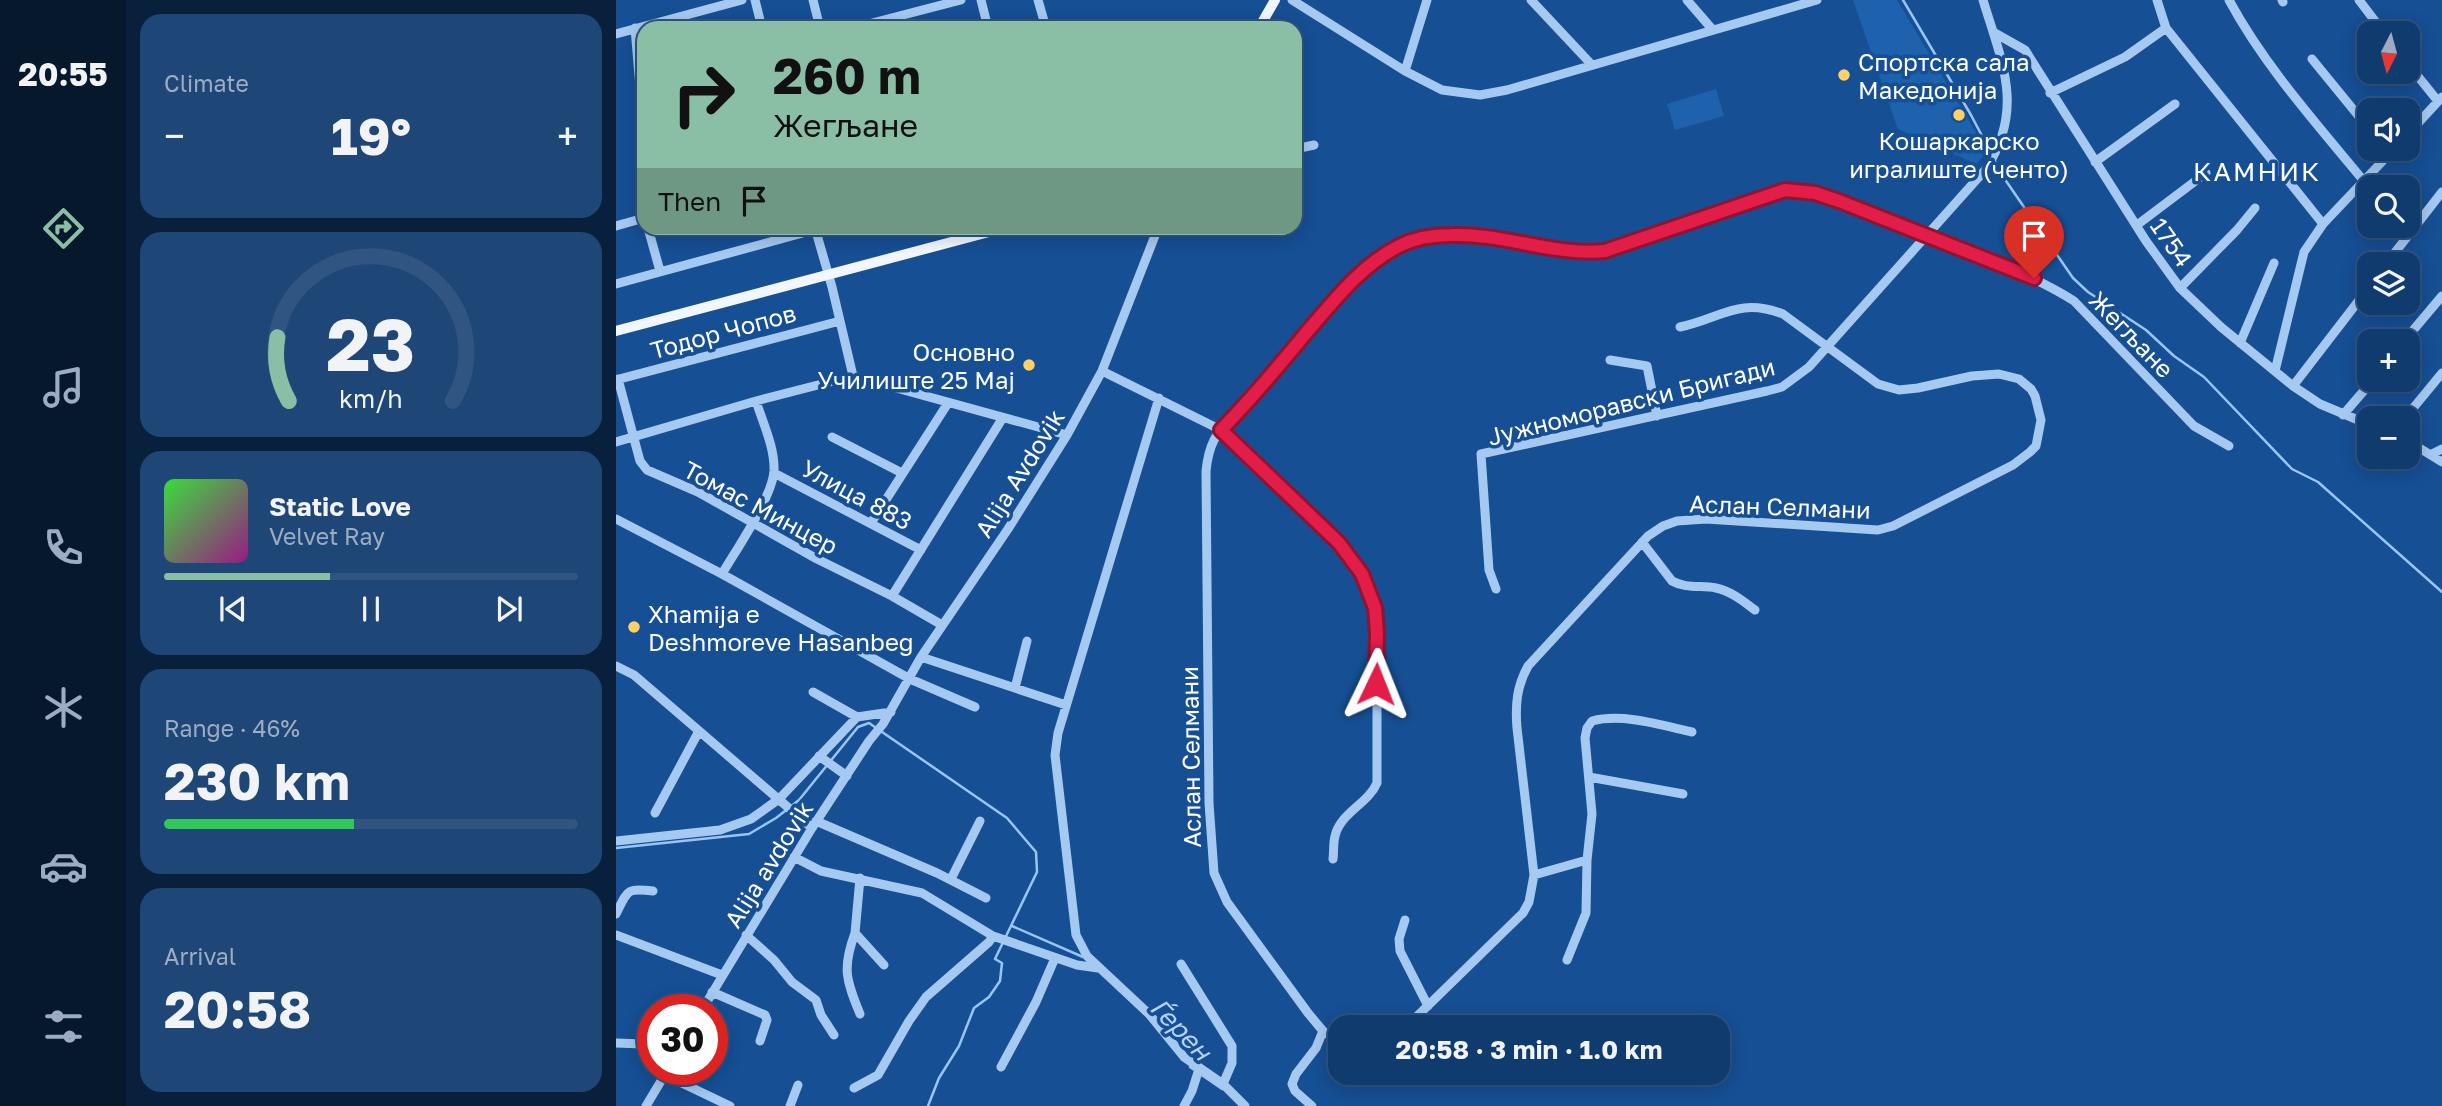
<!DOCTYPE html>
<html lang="en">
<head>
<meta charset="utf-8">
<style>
	:root { --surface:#103b6f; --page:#1e4677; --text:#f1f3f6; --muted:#9cadc3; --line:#305582; --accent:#8abfa5 }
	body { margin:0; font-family:"Golos Text",sans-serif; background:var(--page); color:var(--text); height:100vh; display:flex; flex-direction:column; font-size:26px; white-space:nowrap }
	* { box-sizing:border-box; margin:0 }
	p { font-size:23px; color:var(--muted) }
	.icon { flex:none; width:38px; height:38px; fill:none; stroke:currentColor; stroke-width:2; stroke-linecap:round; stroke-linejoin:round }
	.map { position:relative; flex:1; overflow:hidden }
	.side { display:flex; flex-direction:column; gap:14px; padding:14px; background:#09203d; width:490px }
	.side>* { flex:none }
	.banner { position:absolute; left:21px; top:21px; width:665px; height:214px; border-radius:21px; box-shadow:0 4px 18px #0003,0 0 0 2px var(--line); background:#8abfa5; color:#111; overflow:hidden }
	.needle { width:46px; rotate:186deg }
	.buttons { position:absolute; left:1741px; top:21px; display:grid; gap:14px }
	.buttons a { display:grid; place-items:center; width:63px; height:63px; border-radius:14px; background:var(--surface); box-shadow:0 4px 18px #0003,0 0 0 2px var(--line); font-size:35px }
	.speed { position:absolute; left:21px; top:994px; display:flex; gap:14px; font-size:35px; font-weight:700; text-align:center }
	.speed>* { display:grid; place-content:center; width:91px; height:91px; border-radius:50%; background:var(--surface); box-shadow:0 4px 18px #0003,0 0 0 2px var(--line); line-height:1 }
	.speed .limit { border:10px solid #d22; background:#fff; color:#111 }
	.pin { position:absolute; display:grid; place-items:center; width:60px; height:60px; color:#fff; margin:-72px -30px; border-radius:50% 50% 50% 0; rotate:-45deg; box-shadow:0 0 7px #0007 }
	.pin .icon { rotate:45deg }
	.me { position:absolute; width:77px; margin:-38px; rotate:2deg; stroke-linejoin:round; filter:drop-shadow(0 0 5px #0008) }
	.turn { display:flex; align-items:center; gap:24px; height:147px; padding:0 21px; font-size:32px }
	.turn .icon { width:91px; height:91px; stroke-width:2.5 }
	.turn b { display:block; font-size:49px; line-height:60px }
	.then { display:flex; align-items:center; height:66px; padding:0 21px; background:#0003; gap:14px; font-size:26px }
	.big { font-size:52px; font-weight:700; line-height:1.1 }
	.side .card { flex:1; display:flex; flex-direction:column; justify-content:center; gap:10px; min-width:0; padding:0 24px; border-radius:21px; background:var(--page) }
	.side .dial { align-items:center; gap:0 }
	.dial svg { height:182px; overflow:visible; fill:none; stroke:var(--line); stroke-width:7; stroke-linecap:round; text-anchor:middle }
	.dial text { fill:var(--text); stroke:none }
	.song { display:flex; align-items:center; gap:21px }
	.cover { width:84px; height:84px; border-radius:10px; background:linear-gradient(135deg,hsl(120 70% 55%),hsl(310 70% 35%)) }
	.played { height:7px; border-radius:4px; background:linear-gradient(90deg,var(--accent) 40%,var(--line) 40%) }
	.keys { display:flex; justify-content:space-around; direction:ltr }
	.heat { display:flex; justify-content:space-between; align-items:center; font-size:38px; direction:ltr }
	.charge { height:10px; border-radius:5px; background:linear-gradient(90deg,#34c759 46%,var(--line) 0) }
	.trip { position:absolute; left:712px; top:1015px; width:402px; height:70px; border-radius:21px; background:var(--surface); box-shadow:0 4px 18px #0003,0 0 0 2px var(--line); font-weight:700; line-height:70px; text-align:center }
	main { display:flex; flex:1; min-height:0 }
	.dock { display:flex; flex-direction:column; width:126px; justify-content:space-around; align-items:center; background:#06182c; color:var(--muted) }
	.dock .icon { width:49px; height:49px }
	.dock .on { color:var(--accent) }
	.dock b { font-size:32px; color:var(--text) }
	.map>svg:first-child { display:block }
</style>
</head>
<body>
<main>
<nav class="dock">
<b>20:55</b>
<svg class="icon on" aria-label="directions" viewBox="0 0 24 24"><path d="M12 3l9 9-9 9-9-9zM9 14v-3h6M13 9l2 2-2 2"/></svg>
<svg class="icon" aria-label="music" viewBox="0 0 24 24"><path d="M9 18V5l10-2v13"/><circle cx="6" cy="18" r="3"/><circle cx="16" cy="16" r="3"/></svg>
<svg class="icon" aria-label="phone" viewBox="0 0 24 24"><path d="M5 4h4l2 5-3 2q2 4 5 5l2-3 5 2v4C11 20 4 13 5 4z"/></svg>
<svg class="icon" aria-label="climate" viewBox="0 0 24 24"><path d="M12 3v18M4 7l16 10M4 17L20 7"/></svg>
<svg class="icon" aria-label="car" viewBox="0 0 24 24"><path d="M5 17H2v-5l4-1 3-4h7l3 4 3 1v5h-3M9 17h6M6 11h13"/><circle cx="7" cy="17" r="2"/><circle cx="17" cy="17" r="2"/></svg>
<svg class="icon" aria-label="filters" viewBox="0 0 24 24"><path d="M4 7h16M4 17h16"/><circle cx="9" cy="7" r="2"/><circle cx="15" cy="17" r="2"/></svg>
</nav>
<section class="side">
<div class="card"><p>Climate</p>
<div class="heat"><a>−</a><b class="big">19°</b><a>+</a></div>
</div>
<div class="card dial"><svg viewBox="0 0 100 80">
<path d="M14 69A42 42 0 1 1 86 69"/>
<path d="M14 69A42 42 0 0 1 9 41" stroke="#8abfa5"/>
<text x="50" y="56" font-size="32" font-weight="700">23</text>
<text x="50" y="72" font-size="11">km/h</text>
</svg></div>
<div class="card">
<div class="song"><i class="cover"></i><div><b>Static Love</b><p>Velvet Ray</p></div></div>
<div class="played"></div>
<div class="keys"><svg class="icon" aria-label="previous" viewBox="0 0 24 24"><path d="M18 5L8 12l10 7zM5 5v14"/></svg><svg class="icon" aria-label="pause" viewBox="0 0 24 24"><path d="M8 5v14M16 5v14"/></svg><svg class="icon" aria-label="next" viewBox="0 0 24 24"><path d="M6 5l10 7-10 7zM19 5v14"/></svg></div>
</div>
<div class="card"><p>Range · 46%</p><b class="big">230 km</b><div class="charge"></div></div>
<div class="card"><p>Arrival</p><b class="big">20:58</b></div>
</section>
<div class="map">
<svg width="1826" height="1106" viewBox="0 0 1826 1106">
	<rect width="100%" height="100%" fill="#164f94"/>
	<!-- green -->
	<path fill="#1e62ae" d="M1237,0H1281L1362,136L1369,154L1360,164L1282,129Z
		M1100,89L1108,116L1059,130L1051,104Z"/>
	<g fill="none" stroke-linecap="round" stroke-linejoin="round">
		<!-- stream -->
		<path stroke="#99c5f4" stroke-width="2.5" d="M1287,0L1355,115L1376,155
			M1379,161L1388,178L1457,278L1472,292L1530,330L1558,356L1588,377L1676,469L1702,482L1826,592
			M0,848L133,834L160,818L183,800L242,727L253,723L391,818L420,852L421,872L379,959L386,963L384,981L373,997L358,1008L343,1046L323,1078L312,1106
			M396,926L467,957
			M574,1067L606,1089"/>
		<!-- minor -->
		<path stroke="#a6c9f1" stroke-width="9" d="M139,0L146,28
			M197,0L204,28
			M365,0L372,28
			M422,0L430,28
			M676,0L789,71L826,90L864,95L891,90L1201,0
			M915,0L976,65
			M1071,0L1096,29
			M1541,0L1550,28L1707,224
			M1613,0C1648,65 1700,123 1747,180
			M1666,0L1667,2
			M1743,0L1768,33
			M19,28L24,87L28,86
			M237,28L345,0
			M1377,32L1409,50L1530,241L1564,288L1605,327L1677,386L1704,404L1754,425
			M0,34L126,0
			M1696,59L1754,130
			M1792,64L1821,100
			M789,71L811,0
			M24,87L28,145
			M1434,93L1509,57L1550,28
			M1792,134L1826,97
			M679,149L698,145
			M1479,162L1559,104
			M1521,225L1590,173
			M0,226L28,218
			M32,228L44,271
			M199,228L216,287L237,376
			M1770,264L1826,192
			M0,284L205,228
			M1564,288L1621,230L1639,208
			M1788,341L1826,296
			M1624,343L1658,263
			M994,360L1031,366L1041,416
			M486,371L605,430L723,543L751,583L759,608L761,632V783C752,804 724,813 719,836C717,843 718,852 717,859
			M1659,371L1688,252L1707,224L1778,149
			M237,376L451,435
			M2,379L24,461L31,470L82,492L201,559L276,596L326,625
			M0,380L224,321
			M1677,386L1754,286
			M543,398L442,733L439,755L460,935L471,956L533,1014L568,1057L607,1084L629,1106
			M1727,415L1757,380
			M1789,418L1826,373
			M216,437L286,473
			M1792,441L1826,462
			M0,442L140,401L237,376
			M1816,454L1826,449
			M158,473L305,550
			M0,519L106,574L294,679L359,707
			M255,523L332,403
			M1026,542L1056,581C1070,589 1086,585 1100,588C1115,591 1128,602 1139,610
			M106,574C120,550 156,498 158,471C159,448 147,423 140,401
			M880,589L873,570L865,454L1151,391L1166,387L1193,367L1370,169C1409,108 1386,63 1367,0
			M276,596L386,419
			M305,657L450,705
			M0,666L18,675L196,828
			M399,688L411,641
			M197,692L241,717
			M203,756L231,776
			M973,777L1067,794
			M39,813L83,731
			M200,821L321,873L370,898
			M0,841L104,830L135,819L163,799L241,717L275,712
			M178,857L205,871L306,893L377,936L461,965L482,968
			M918,875L971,860
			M244,878L239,933L268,965
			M335,879L364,821
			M0,914C12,890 10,888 37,891
			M789,920L783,939L784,951L812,1006
			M239,933C226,968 230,980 244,1014
			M0,935L106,975
			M130,935L158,960L176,982L200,1000L205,1015L218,1035
			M951,960L970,913L971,860L976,814L969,738L971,728L976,721C1007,713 1045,725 1076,732
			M565,964L616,1046V1063L607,1084
			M96,992L149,1015L151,1020L144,1041
			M86,1010L196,828L253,741L267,724L305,657L392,529L451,435L486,371L542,228
			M790,1027L907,913L913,902L918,875L901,728C899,704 901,686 912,666L1032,536L1047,526L1061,521L1090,519L1246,529L1262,530L1277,526L1397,465L1414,452L1420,446L1425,420L1419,396L1415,389L1403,379L1383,374L1356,376L1302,388L1283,390L1262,384L1167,314C1122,297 1106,318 1064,327
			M724,1042L707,1031L692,1013L611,902L598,873L593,803L590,471C591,461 593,450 598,440C608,422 627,408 640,393C680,346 744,251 804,238C866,224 928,257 989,251L1157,193C1171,190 1186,190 1199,193C1234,202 1267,218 1301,231C1354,252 1410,271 1458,301L1578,426L1613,446
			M0,1043L27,1044L37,1048
			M385,1067L420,1002L439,958
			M49,1075L114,1106
			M238,1088L262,1075L293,1021L310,997L373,942L377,936
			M30,1106L51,1071
			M174,1106L182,1085
			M568,1106L576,1091L583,1069
			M696,1106L679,1091L676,1084L680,1074L700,1048L707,1031"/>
		<!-- major -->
		<path stroke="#f1f6ff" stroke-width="10" d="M643,28L659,0
			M0,331L388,228"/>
	</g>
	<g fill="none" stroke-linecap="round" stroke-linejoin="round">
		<defs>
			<path id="route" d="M760,684L761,632L759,608L746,574L723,543L605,430C635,399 663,366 690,333C718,301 744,266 783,246C799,238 818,235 835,235C887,233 938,256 989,251L1169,190L1199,193L1223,201L1418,278"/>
		</defs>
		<!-- route casing -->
		<use href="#route" stroke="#92132f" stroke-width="18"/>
		<!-- route -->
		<use href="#route" stroke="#e11d48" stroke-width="12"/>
	</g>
	<!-- markers -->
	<g fill="#ffd067" stroke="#164f94" stroke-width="2.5">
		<circle cx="1228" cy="75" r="7"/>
		<circle cx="1343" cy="115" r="7"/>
		<circle cx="413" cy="365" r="7"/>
		<circle cx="18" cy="627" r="7"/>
	</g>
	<g text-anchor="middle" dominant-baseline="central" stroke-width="7" stroke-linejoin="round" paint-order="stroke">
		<!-- poi labels -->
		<g font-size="24" fill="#fff" stroke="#164f94" text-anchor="start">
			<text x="1242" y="61">Спортска сала<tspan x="1242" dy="28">Македонија</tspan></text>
			<text x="1343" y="140" text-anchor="middle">Кошаркарско<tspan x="1343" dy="28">игралиште (ченто)</tspan></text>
			<text x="399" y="351" text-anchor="end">Основно<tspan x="399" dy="28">Училиште 25 Мај</tspan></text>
			<text x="32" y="613">Xhamija e<tspan x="32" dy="28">Deshmoreve Hasanbeg</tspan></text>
		</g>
		<!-- street labels -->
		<g font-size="24" fill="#fff" stroke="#164f94">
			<text transform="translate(1556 242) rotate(55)">1754</text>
			<text transform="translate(107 331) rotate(-15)">Тодор Чопов</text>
			<text transform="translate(1516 334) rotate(46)">Жегљане</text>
			<text transform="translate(1015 401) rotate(-14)">Јужноморавски Бригади</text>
			<text transform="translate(403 473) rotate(-58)">Alija Avdovik</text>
			<text transform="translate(241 494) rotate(28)">Улица 883</text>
			<text transform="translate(1164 506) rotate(2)">Аслан Селмани</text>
			<text transform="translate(145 507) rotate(28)">Томас Минцер</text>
			<text transform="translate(574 757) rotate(-91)">Аслан Селмани</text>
			<text transform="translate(152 864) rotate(-58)">Alija avdovik</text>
		</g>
		<!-- neighbourhood labels -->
		<g font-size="26" letter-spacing="2" fill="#fff" stroke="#164f94">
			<text x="1641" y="171">КАМНИК</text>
		</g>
		<!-- water labels -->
		<g font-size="26" font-style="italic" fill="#b3d3f8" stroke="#164f94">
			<text transform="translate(565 1029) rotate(46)">Ѓерен</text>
		</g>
	</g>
</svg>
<div class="buttons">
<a><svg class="needle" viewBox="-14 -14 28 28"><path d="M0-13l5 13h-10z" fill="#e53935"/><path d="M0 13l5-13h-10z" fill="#9cadc3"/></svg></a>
<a><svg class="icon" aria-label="sound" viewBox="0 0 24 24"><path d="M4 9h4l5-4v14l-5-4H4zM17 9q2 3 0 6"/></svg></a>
<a><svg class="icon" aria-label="search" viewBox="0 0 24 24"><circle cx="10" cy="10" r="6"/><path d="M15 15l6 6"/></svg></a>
<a><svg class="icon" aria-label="layers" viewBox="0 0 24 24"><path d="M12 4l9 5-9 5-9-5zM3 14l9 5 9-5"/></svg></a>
<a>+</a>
<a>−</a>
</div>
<div class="speed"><div class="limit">30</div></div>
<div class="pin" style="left:1418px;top:278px;background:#d93025"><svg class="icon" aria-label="arrive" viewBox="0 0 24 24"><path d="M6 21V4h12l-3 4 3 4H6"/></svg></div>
<svg class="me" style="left:760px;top:684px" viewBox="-20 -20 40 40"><path d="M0-17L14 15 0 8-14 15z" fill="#e11d48" stroke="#fff" stroke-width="4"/></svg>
<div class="trip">20:58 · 3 min · 1.0 km</div>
<div class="banner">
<div class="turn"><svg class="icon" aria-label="right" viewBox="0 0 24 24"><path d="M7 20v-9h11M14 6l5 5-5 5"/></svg><div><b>260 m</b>Жегљане</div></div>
<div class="then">Then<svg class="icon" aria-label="arrive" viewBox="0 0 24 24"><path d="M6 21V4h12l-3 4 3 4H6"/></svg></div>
</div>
</div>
</main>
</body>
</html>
